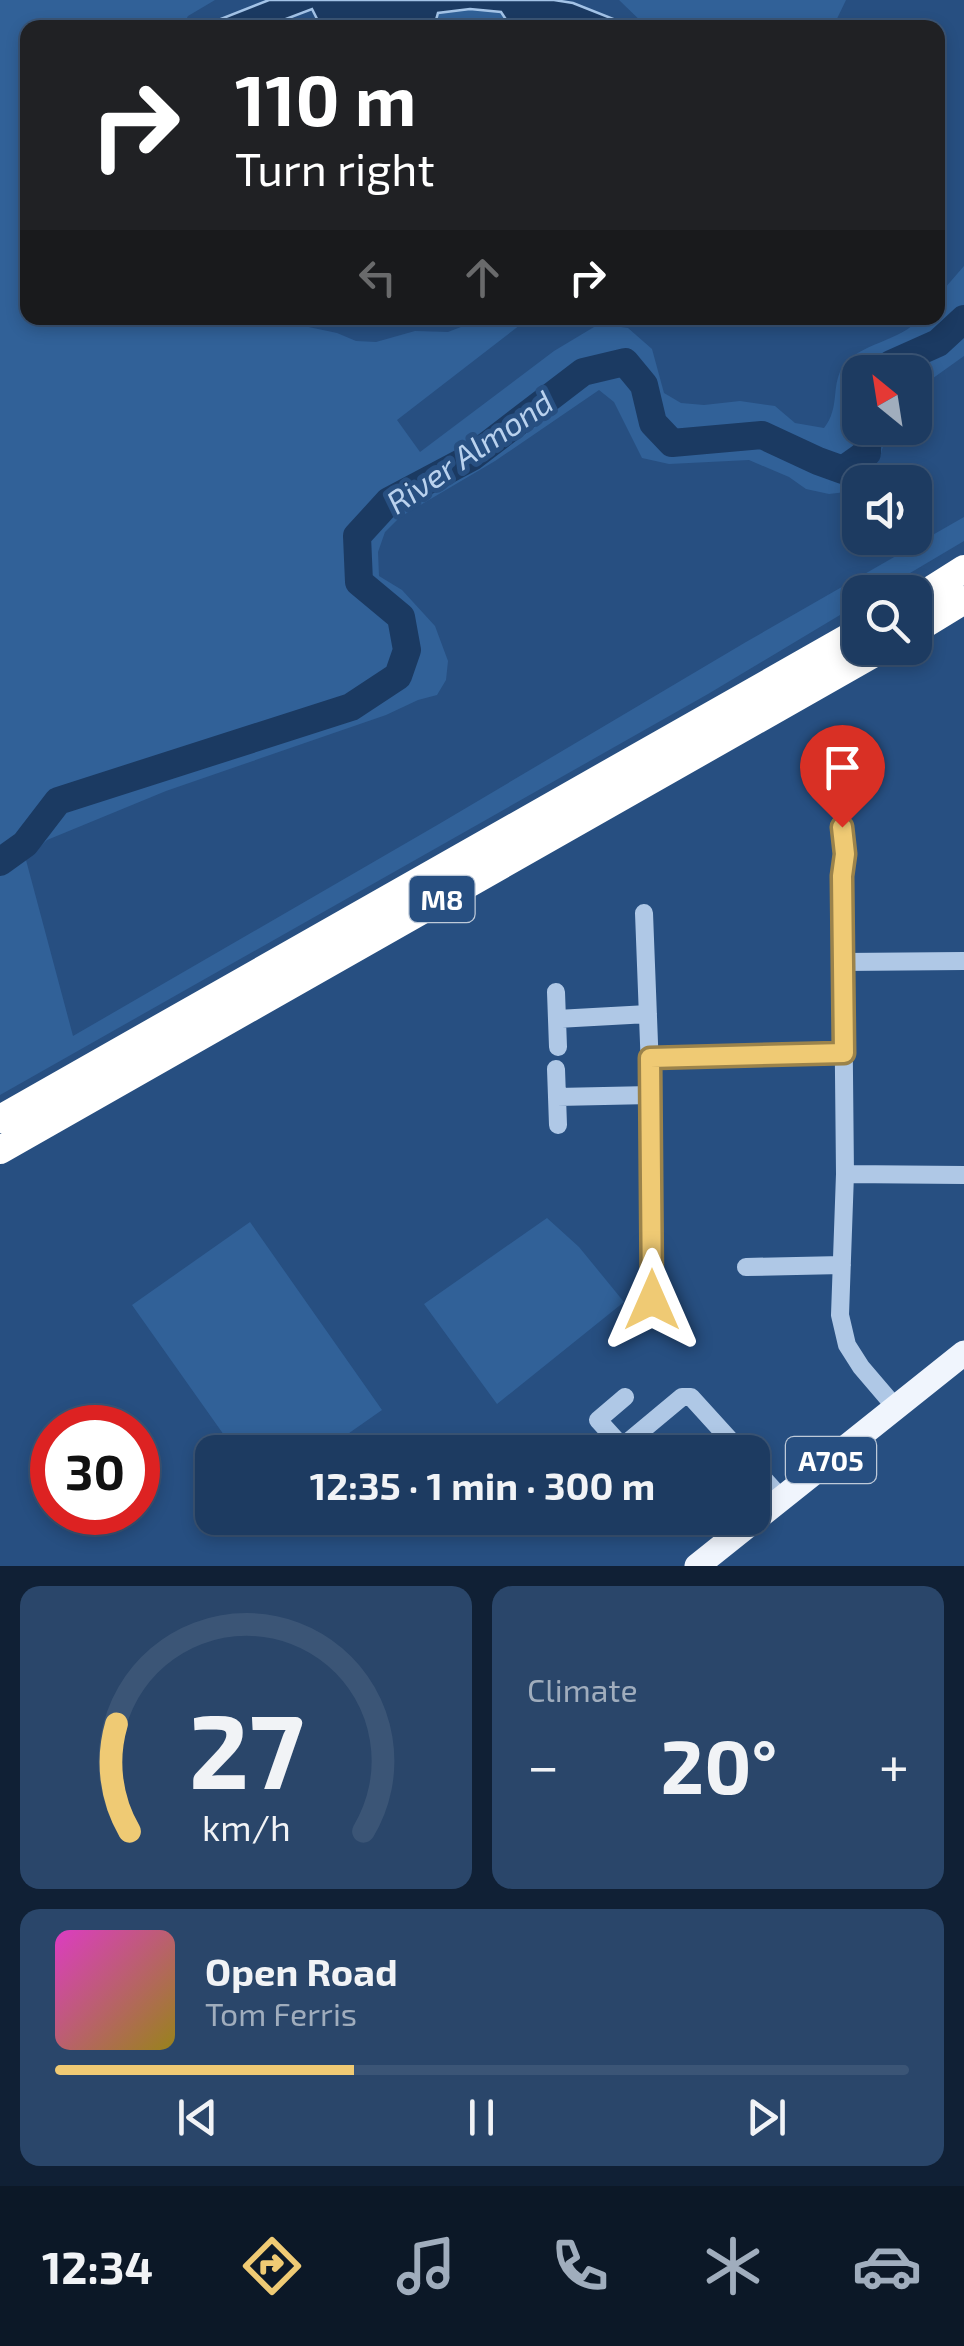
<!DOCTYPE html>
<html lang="en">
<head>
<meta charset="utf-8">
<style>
	:root { --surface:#1d3b61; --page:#2a466a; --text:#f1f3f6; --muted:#a0adbd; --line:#3b5576; --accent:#efca74 }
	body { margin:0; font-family:"Exo 2",sans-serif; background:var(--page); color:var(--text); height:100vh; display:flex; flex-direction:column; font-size:38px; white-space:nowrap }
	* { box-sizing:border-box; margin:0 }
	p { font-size:32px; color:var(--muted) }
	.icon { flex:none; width:55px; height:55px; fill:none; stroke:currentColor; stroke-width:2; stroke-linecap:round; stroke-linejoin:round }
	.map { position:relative; height:1566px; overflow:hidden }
	.drawer { display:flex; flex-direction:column; gap:20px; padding:20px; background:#102035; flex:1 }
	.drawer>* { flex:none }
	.hud { position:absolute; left:20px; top:20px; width:925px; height:305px; border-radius:20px; box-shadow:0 5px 15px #0003,0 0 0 2px var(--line); background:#202124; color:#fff; overflow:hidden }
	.needle { width:65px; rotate:330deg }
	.fabs { position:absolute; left:842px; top:355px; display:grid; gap:20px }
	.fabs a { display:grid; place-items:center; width:90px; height:90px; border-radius:20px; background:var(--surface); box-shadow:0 5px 15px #0003,0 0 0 2px var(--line); font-size:50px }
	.speed { position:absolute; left:30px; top:1405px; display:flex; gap:20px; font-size:50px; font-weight:700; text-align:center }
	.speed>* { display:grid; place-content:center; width:130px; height:130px; border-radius:50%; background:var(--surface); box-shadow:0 5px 15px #0003,0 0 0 2px var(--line); line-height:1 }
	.speed .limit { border:15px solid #d22; background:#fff; color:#111 }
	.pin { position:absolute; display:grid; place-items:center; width:85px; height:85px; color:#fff; margin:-102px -42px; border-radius:50% 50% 50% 0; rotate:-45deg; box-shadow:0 0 10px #0007 }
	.pin .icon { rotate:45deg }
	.me { position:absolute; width:110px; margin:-55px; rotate:0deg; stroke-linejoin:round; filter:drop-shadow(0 0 8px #0008) }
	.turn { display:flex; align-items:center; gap:35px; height:210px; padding:0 50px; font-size:45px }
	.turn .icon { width:130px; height:130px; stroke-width:2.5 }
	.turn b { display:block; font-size:70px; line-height:85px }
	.lanes { display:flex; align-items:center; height:95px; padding:0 50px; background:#0003; justify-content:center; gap:50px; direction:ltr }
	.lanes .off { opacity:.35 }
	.big { font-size:75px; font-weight:700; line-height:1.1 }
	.drawer .widget { flex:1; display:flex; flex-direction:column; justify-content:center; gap:15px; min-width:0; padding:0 35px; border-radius:20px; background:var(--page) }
	.drawer .dial { align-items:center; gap:0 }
	.dial svg { height:260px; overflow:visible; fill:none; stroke:var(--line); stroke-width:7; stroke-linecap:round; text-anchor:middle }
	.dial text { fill:var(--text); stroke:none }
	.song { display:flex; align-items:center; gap:30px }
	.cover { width:120px; height:120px; border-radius:15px; background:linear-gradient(135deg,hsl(310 70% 55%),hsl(50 70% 35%)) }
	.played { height:10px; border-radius:5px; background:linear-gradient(90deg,var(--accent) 35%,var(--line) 35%) }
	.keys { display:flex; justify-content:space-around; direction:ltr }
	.heat { display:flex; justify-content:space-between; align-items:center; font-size:55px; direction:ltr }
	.drawer .tiles { flex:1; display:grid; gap:20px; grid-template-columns:1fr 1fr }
	.widget:last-child { grid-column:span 2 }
	.trip { position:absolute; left:195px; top:1435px; width:575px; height:100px; border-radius:20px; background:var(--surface); box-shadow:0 5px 15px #0003,0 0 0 2px var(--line); font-weight:700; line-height:100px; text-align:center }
	.tab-bar { display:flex; height:160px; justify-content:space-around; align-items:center; background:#0c1827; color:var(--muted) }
	.tab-bar .icon { width:70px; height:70px }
	.tab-bar .current { color:var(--accent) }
	.tab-bar b { font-size:45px; color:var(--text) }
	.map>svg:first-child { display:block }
</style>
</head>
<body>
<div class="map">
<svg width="964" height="1566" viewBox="0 0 964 1566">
	<rect width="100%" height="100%" fill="#274f81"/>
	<!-- green -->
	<path fill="#316198" d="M0,0H215L188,16L182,27L28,28V318H266L337,333L356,341L376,342L415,331L448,332L484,318H529L397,420L420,452L554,351L599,324L628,328L652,349L664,393L681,403L704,405L740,401L775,406L795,423L824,428C840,408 831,387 842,368C857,343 901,342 920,318H938V296L964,266V356L915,391V372H860V428H888L880,457L854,491L829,494L806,489L789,477L749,460L669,464L642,458L614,402L599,390L495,461L400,517L385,532L378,552L379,576L402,590L435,626L448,661L446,680L437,695L418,700L386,715L166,791L47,840L26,860L73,1036L439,824L746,642L964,517V541L878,592H860V603L708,694L0,1095Z
		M619,0H846L833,27L648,28Z
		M470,9L501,12L511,27L434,28L437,13Z
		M547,1218L579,1247L624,1302L497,1404L424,1304Z
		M250,1222L382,1410L322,1452H236L132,1305Z"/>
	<!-- water -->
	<path fill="#1b3a62" stroke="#a3c3e7" stroke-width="2.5" d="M269,0H554L573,3L626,24L629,27H511L501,12L470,9L438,13L434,27H307L317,19L312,9L265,27H206L208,24Z"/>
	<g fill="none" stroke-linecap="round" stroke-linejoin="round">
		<!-- river -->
		<path stroke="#1b3a62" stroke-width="28" d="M882,372L891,364L938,343L964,319
			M0,862L25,844L58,801L351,707L398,676L407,650L401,617L359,582L357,536L389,501L472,457L583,372L625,362L644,385L653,423L672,443L762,435L818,461L843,470L867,453L868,428"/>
		<!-- minor -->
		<path stroke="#afc8e6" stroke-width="18" d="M842,827L845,854L842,876L845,1174L840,1315L847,1345L861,1367L896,1408
			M644,913L651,1095L653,1301
			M843,962L964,961
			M556,992L558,1047
			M557,1019L648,1014
			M650,1058L844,1053
			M556,1069L558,1125
			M557,1097L651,1095
			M845,1174L964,1175
			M746,1267L842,1265
			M625,1397L598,1420L627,1452
			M622,1447L682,1397H691L741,1452
			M752,1466L782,1499"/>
		<!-- major -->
		<path stroke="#f0f5fd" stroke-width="25" d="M697,1566L964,1353"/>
		<!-- highway -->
		<path stroke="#fff" stroke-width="28" d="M915,600L964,569
			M915,630L964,600
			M0,1119L860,631
			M0,1150L883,648"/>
	</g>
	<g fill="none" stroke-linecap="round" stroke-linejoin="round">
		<defs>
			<path id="route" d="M652,1300L650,1058L844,1053L842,876L845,854L842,827"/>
		</defs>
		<!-- route casing -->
		<use href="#route" stroke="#9b834b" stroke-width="25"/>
		<!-- route -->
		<use href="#route" stroke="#efca74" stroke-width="18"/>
	</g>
	<g text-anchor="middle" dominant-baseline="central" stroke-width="10" stroke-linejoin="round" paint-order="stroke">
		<!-- shield labels -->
		<g fill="#274f81" stroke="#becad9" stroke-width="2.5">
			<rect x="409.5" y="876" width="65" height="46" rx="8"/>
			<rect x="786" y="1437" width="90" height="46" rx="8"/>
		</g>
		<g font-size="28" font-weight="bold" fill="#fff">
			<text x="442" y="899">M8</text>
			<text x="831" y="1460">A705</text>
		</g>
		<!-- water labels -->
		<g font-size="32" font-style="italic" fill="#bad2ee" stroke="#274f81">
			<text transform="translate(469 451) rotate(-34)">River Almond</text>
		</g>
	</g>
</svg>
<div class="fabs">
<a><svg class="needle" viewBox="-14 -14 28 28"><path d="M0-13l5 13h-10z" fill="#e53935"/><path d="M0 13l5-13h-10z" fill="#a0adbd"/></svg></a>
<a><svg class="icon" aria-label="sound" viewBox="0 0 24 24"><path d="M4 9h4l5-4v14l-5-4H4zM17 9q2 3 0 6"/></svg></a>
<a><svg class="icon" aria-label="search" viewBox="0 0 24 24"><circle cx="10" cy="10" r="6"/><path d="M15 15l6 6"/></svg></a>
</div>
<div class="speed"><div class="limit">30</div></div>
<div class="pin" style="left:842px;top:827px;background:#d93025"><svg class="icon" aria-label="arrive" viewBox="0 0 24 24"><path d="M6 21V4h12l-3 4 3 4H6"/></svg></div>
<svg class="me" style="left:652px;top:1300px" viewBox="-20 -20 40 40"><path d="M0-17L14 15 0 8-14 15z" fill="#efca74" stroke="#fff" stroke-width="4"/></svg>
<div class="trip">12:35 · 1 min · 300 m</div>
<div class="hud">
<div class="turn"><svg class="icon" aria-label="right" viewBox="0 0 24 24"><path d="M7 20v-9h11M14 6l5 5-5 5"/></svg><div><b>110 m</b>Turn right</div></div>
<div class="lanes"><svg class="icon off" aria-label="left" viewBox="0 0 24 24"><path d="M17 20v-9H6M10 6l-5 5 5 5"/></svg><svg class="icon off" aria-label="ahead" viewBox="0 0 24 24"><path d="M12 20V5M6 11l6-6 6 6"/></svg><svg class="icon" aria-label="right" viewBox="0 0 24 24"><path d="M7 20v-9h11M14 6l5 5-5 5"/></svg></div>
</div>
</div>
<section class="drawer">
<div class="tiles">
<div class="widget dial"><svg viewBox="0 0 100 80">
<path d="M14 69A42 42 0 1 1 86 69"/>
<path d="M14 69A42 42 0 0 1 10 36" stroke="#efca74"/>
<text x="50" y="56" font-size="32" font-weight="700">27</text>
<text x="50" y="72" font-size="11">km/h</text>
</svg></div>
<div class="widget"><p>Climate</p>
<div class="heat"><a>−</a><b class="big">20°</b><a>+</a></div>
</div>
<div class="widget">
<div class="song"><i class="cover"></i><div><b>Open Road</b><p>Tom Ferris</p></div></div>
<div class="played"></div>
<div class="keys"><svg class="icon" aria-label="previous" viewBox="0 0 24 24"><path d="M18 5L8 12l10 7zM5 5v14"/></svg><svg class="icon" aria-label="pause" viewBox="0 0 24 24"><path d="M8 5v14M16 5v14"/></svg><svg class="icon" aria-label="next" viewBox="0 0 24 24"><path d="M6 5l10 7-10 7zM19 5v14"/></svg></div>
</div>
</div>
</section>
<nav class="tab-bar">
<b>12:34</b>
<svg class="icon current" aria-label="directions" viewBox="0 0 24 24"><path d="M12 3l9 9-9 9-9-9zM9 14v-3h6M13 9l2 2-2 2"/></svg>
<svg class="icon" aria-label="music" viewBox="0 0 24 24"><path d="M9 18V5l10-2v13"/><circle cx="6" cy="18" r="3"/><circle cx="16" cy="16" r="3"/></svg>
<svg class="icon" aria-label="phone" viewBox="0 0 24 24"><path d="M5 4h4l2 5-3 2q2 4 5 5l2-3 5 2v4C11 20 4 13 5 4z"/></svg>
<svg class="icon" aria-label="climate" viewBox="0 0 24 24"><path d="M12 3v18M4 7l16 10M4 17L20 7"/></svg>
<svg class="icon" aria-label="car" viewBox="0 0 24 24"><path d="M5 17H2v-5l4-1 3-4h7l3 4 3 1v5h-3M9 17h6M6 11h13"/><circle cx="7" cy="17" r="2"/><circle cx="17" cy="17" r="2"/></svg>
</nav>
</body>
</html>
